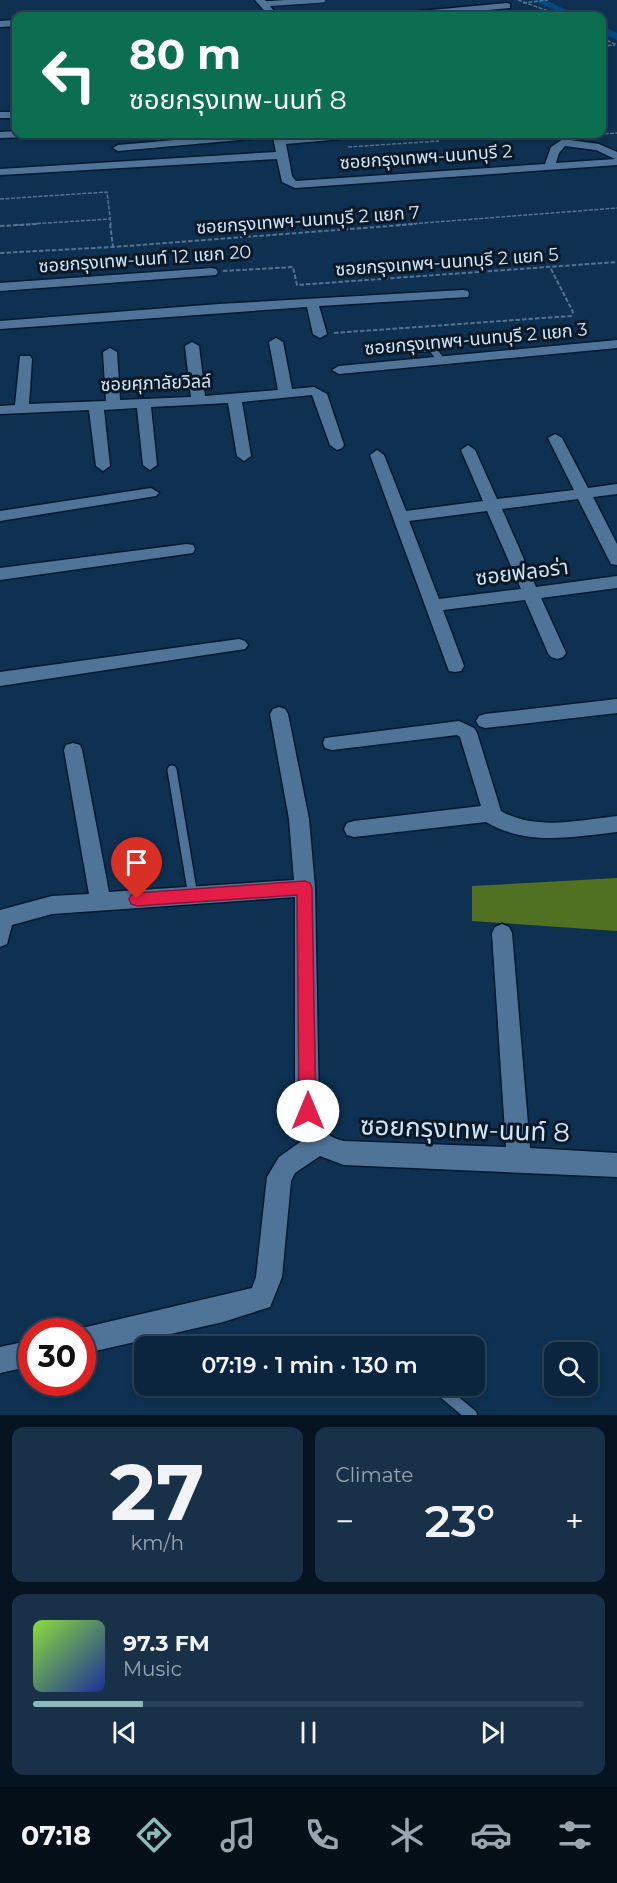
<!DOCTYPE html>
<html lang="en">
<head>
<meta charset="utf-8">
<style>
	:root { --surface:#0a253d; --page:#183148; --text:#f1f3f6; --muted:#99a5b0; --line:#2a4257; --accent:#8bbbb9 }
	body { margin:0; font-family:Montserrat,"Noto Sans Thai",sans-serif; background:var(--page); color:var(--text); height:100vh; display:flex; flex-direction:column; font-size:22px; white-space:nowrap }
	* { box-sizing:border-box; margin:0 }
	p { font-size:20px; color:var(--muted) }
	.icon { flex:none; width:33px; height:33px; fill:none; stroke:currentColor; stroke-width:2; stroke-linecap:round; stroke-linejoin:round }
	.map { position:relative; height:1415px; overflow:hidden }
	.panel { display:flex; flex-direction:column; gap:12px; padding:12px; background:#061422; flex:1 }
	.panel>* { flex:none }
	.hud { position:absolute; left:12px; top:12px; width:594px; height:126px; border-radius:12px; box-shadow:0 3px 9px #0003,0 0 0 2px var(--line); background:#0b6e4f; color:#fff; overflow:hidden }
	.tools { position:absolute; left:544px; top:1342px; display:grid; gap:12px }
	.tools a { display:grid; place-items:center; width:54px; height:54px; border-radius:12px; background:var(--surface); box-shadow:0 3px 9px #0003,0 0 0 2px var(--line); font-size:30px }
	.speed { position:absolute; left:18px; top:1318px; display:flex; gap:12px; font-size:30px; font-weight:700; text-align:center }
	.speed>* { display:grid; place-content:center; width:78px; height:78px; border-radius:50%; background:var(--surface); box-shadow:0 3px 9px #0003,0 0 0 2px var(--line); line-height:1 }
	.speed .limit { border:9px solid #d22; background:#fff; color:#111 }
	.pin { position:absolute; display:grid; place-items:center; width:51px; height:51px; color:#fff; margin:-62px -26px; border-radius:50% 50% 50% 0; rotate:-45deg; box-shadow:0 0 6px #0007 }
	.pin .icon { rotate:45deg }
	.me { position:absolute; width:66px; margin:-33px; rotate:0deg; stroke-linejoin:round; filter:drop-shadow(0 0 4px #0008) }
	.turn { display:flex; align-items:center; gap:21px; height:126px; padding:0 18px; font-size:27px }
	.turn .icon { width:78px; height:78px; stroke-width:2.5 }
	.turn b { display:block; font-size:42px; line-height:51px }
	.big { font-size:45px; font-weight:600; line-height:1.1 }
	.panel .card { flex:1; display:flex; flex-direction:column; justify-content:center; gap:9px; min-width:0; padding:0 21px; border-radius:12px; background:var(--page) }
	.panel .dial { align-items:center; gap:0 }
	.dial b { font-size:78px; line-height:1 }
	.song { display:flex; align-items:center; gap:18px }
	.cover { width:72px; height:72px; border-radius:9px; background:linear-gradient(135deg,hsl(90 70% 55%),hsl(230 70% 35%)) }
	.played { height:6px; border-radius:3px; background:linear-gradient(90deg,var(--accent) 20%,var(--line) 20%) }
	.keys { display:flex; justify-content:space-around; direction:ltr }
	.heat { display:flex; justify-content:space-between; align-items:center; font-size:33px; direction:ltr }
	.panel .tiles { flex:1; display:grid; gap:12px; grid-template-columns:1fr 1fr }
	.card:last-child { grid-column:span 2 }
	.trip { position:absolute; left:134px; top:1336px; width:351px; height:60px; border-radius:12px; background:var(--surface); box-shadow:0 3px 9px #0003,0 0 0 2px var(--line); font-weight:600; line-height:60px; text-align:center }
	.menu { display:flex; height:96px; justify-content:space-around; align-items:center; background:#040f18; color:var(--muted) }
	.menu .icon { width:42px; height:42px }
	.menu .on { color:var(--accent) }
	.menu b { font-size:27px; color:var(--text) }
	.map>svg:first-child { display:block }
</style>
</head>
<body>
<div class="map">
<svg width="617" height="1415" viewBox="0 0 617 1415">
	<rect width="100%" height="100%" fill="#0e3151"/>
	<!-- forest -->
	<path fill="#507122" d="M617,878V931L472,921V886Z"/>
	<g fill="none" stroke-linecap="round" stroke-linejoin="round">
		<!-- canal -->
		<path fill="#004a82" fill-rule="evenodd" d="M532,0H545L580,16H568Z
			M602,26L617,33V40L602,33Z"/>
		<defs>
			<path id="lane-far3" d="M263,4L323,0"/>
			<path id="lane-far2" d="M380,350L432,348L440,359"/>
			<path id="lane-far1" d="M172,770L193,896"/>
			<path id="lane" d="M436,1386L471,1415"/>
			<path id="street" d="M255,0H265L278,16H269Z
				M507,3L510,4V8L423,16H394L399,13Z
				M16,20V26L0,27V21Z
				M0,112H16V118H0Z
				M16,131V134H36L31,137L0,138V132Z
				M243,134H283L284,137L346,134L347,136L342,139L286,144L292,176L296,181L545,164L551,147L563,139L599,144L617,152V165L295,188L282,182L277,159L0,175V169L276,152L273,137L118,151L113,148L118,145ZM565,146L596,150L615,159L556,163L559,153Z
				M212,268L216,269L218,272L216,275L0,291V283Z
				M463,290L468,291L469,294L468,297L319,306L327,334L320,338L313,334L307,307L0,329V321L219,304Z
				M276,338L283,342L292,389L314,387L327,394L344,445L342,448L337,450L330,445L312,395L242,402L251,456L244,461L237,456L228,403L151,407L157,465L150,470L143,465L137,408L104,410L110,466L103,471L96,466L89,410L0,414V406L15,405L20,356H30L32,359L29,404L106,401L103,352L110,348L117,352L120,400L191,397L185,346L192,342L199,346L205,396L278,390L269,342Z
				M617,340V348L339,374L332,370L339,366Z
				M555,434L562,438L588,488L617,484V494L593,497L617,544V565L611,564L609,560L578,499L502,509L536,587L617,576V588L541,598L566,653L563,657L557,659L551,657L548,653L525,600L443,610L464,666L461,671L455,672L449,671L370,455L377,450L384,455L406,511L483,501L461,450L468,445L475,450L497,499L574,490L548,438ZM487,511L521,589L439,599L409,521Z
				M151,488L159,493L156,496L0,521V511Z
				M187,544L193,545L195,549L193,553L0,580V568Z
				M239,639L245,641L248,645L245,649L0,686V672Z
				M617,699V713L485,728L479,726L476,721L479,716L485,714Z
				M279,707L285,709L288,714L309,819L315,888L319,1111C321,1129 326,1137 344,1141L506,1147L492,933L495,927L502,924L509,927L512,933L530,1148L617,1153V1177L344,1165L320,1156L295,1173L291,1181L282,1277L270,1307L223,1322L82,1354V1332H73L82,1328L252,1288L256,1277L267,1177L279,1157L303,1140L295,1111V897L52,914L12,925L7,944L0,947V910L52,896L89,894L64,750L66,745L73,743L80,745L82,750L109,892L294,880L289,819L270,714L273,709Z
				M459,721L474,728L477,733L501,811C535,831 580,820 617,816V832C572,837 526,846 486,822L354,837L347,835L344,829L347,823L354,821L481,806L460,737L457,735L332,750L325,748L323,743L325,738Z
				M32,1340V1366L0,1373V1347Z"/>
		</defs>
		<!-- lane-far3 casing -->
		<use href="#lane-far3" stroke="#011930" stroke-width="7"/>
		<!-- lane-far2 casing -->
		<use href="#lane-far2" stroke="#011930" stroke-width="9"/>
		<!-- lane-far1 casing -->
		<use href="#lane-far1" stroke="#011930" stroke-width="12"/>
		<!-- lane casing -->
		<use href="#lane" stroke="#011930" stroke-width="15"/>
		<!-- street casing -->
		<use href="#street" stroke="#011930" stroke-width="3"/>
		<!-- path-far1 -->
		<path stroke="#55728e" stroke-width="1.5" stroke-dasharray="4 1.5" stroke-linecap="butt" d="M518,0L562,16
			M602,38L617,45
			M602,46L615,45
			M599,134L617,133
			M348,147L439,141
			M0,199L107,192L111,225
			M15,225L110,219
			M397,225L617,208"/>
		<!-- path -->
		<path stroke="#55728e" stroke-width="2" stroke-dasharray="4.5 2" stroke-linecap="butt" d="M110,224L113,247
			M0,226L38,224
			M0,253L113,247L416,224
			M223,271L293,267L297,285L617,262
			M334,333L571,316L573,312L550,267"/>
		<!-- lane-far3 -->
		<use href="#lane-far3" stroke="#507498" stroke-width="5"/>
		<!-- lane-far2 -->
		<use href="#lane-far2" stroke="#507498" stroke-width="7"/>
		<!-- lane-far1 -->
		<use href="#lane-far1" stroke="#507498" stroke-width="9"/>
		<!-- lane -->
		<use href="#lane" stroke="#507498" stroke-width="12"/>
		<!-- street -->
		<use href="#street" fill="#507498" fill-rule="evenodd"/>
		<!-- path-bridge -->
		<path stroke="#55728e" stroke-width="1.5" stroke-dasharray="4 1.5" stroke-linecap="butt" d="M523,3L548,0"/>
	</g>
	<!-- route -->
	<path fill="#e11d48" stroke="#92132f" stroke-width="1.5" d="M305,881L310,883L312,888L316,1111L314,1117L308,1120L301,1117L299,1111L297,895L137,906L131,904L129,899L131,895L137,893Z"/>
	<g text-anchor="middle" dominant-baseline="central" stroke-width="6" stroke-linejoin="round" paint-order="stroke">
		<!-- far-street labels -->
		<g font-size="18" fill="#d2e5fa" stroke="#0a1927">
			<text transform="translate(426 157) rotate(-4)">ซอยกรุงเทพฯ-นนทบุรี 2</text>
			<text transform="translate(308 220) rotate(-4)">ซอยกรุงเทพฯ-นนทบุรี 2 แยก 7</text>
			<text transform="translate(145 259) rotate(-4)">ซอยกรุงเทพ-นนท์ 12 แยก 20</text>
			<text transform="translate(447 262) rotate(-4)">ซอยกรุงเทพฯ-นนทบุรี 2 แยก 5</text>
			<text transform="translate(476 339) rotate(-5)">ซอยกรุงเทพฯ-นนทบุรี 2 แยก 3</text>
			<text transform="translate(156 383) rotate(-2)">ซอยศุภาลัยวิลล์</text>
		</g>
		<!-- street labels -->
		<g font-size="21" fill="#d2e5fa" stroke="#0a1927">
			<text transform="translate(522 572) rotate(-7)">ซอยฟลอร่า</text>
		</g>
		<!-- near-street labels -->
		<g font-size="26" fill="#d2e5fa" stroke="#0a1927">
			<text transform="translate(465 1129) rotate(2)">ซอยกรุงเทพ-นนท์ 8</text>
		</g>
	</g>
</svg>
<div class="tools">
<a><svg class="icon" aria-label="search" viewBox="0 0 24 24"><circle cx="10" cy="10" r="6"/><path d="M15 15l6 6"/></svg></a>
</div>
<div class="speed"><div class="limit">30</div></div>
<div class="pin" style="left:137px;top:899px;background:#d93025"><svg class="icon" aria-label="arrive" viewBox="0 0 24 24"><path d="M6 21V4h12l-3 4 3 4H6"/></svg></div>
<svg class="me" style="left:308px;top:1111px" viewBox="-20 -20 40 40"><circle r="19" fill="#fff"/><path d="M0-13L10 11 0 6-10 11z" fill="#e11d48"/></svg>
<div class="trip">07:19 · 1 min · 130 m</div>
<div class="hud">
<div class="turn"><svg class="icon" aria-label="left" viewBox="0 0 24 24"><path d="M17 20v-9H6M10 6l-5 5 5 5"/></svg><div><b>80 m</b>ซอยกรุงเทพ-นนท์ 8</div></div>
</div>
</div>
<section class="panel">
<div class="tiles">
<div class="card dial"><b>27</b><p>km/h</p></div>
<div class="card"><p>Climate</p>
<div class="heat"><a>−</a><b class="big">23°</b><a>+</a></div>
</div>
<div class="card">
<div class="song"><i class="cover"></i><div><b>97.3 FM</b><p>Music</p></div></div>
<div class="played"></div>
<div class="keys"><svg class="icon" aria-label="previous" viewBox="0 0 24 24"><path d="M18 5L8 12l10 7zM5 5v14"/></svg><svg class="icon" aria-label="pause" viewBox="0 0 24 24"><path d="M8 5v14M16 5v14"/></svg><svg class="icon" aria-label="next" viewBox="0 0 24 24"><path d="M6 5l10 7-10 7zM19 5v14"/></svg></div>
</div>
</div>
</section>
<nav class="menu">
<b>07:18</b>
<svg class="icon on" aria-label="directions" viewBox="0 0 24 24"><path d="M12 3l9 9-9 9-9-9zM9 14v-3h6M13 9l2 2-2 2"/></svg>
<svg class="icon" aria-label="music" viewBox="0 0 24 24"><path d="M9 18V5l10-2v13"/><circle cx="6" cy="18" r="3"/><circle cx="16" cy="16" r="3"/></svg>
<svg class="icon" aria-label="phone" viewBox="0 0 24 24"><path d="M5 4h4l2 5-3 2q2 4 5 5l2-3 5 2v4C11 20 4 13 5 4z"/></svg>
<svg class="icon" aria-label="climate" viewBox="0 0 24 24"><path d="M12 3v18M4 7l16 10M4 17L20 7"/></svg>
<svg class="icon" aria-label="car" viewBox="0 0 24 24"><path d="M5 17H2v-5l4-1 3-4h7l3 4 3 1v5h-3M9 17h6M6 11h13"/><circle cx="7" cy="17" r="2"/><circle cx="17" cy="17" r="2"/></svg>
<svg class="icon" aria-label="filters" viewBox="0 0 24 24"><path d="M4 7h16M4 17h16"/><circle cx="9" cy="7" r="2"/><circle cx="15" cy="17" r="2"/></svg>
</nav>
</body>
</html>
